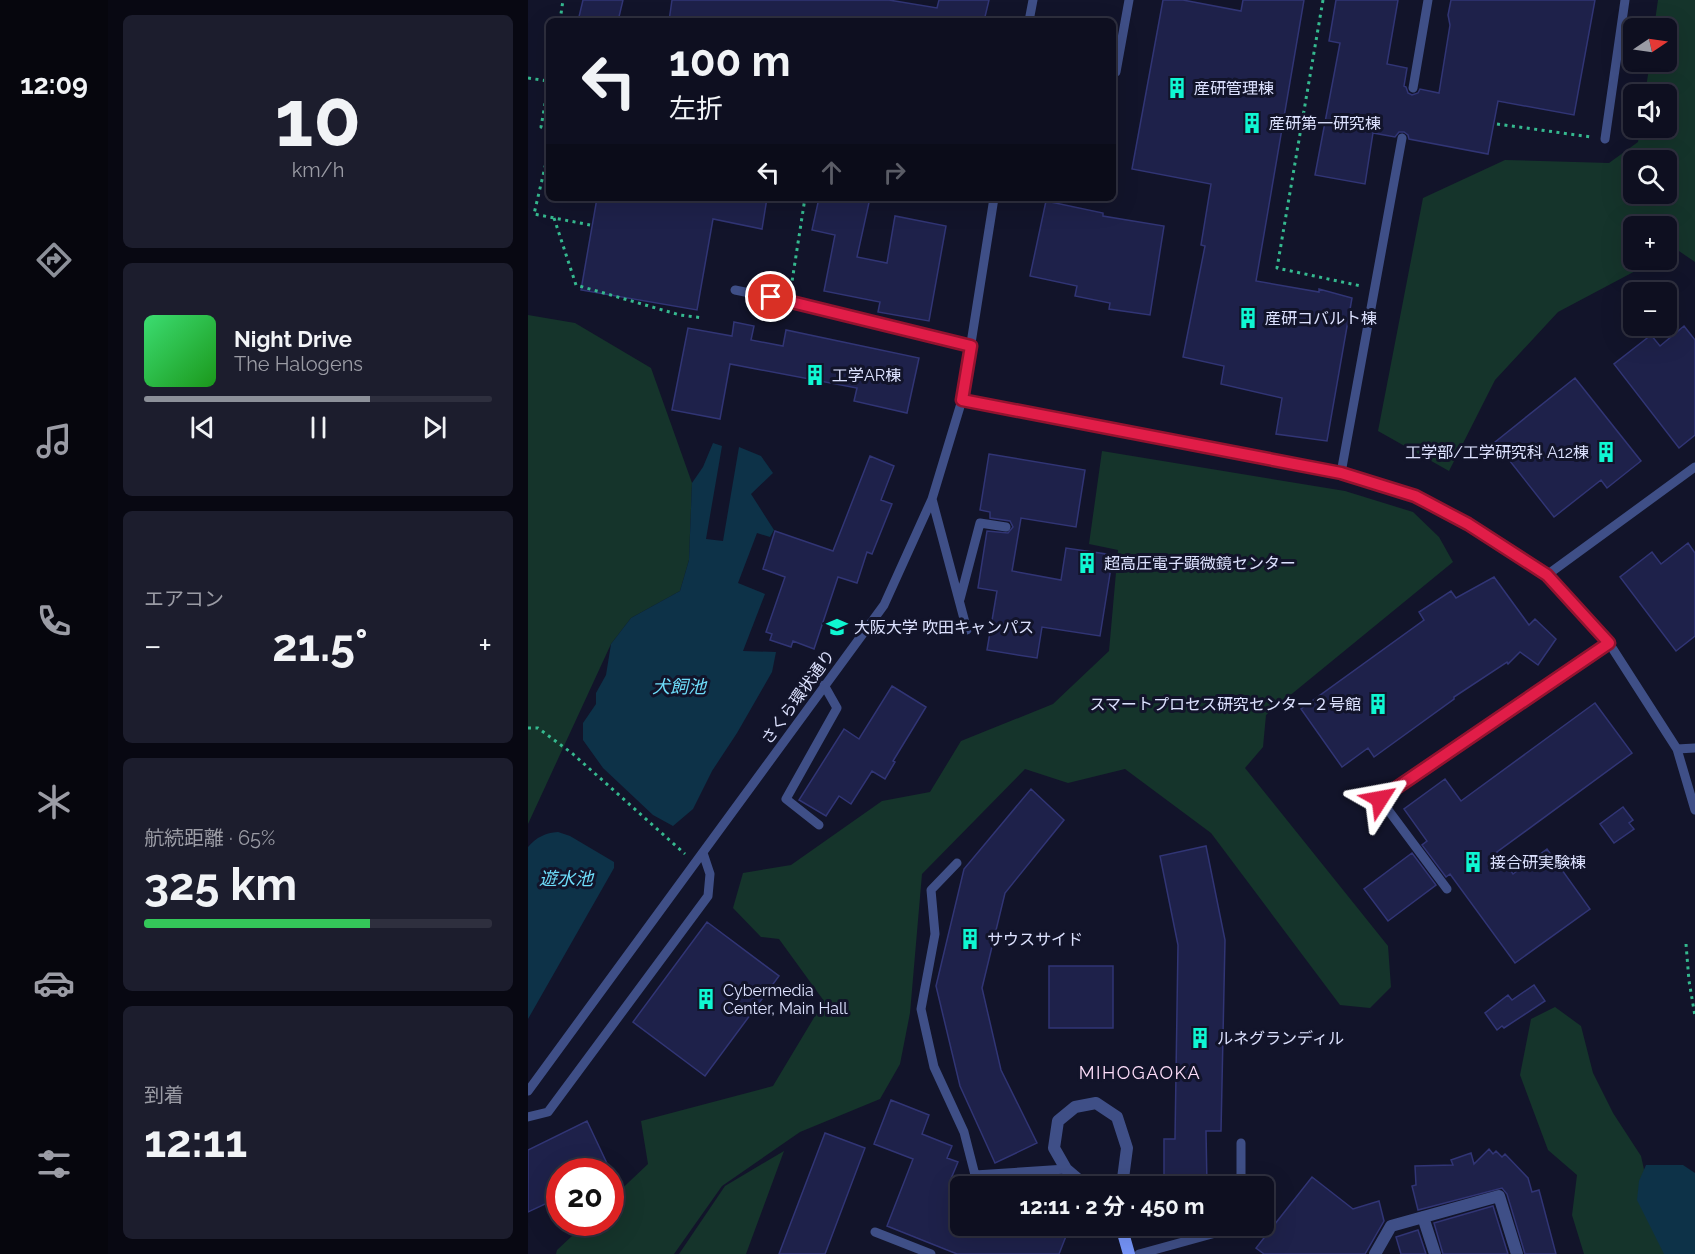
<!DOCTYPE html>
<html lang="ja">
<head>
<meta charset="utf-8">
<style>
	:root { --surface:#0e0f20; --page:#1c1d2d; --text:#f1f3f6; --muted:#9b9ca5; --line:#2e2f3e; --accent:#8c9099 }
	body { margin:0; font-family:Raleway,"Noto Sans JP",sans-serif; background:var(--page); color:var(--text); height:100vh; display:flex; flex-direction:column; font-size:22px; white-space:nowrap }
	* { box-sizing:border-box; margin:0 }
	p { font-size:20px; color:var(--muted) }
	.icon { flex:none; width:33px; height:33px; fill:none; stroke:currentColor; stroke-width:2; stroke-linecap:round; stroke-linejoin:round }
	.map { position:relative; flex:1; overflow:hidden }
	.details { display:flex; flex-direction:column; gap:15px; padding:15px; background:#080812; width:420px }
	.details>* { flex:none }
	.hud { position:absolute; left:18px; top:18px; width:570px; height:183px; border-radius:9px; box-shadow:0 6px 24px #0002,0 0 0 2px var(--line); background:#0e0f20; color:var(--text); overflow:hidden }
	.needle { width:39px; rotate:77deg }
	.fabs { position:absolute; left:1095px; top:18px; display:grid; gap:12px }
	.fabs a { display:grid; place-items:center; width:54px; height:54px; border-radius:9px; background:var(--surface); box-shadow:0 6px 24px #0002,0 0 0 2px var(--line); font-size:30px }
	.speed { position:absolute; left:18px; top:1158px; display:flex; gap:12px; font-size:30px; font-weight:700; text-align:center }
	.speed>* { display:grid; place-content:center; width:78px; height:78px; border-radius:50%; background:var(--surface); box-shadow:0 6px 24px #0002,0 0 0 2px var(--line); line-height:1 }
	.speed .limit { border:9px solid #d22; background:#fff; color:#111 }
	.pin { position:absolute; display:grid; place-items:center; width:51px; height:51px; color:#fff; margin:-26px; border:3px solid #fff; border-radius:50%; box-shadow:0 2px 6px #0007 }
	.me { position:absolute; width:66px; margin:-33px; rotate:56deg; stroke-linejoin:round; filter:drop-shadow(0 0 4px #0008) }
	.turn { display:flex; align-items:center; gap:21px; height:126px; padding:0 24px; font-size:27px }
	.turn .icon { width:78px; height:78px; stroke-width:2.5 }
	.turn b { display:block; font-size:42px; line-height:51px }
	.lanes { display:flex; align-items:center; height:57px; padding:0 24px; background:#0003; justify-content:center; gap:30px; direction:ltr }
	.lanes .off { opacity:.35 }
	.big { font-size:45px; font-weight:700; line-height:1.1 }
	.details .widget { flex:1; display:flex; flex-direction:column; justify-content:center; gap:9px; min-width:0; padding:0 21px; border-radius:9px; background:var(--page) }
	.details .dial { align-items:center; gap:0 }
	.dial b { font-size:78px; line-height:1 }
	.song { display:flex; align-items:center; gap:18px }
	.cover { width:72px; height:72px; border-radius:9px; background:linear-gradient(135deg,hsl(140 70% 55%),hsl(120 70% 35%)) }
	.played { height:6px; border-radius:3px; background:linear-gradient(90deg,var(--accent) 65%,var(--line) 65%) }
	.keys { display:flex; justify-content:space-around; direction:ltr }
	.heat { display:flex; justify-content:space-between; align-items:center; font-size:33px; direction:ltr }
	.charge { height:9px; border-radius:4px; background:linear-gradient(90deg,#34c759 65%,var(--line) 0) }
	.trip { position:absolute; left:422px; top:1176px; width:324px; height:60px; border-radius:9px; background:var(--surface); box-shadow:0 6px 24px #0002,0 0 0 2px var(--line); font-weight:700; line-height:60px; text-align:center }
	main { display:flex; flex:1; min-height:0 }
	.tab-bar { display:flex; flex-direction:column; width:108px; justify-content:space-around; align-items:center; background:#06060d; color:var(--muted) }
	.tab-bar .icon { width:42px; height:42px }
	.tab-bar .on { color:var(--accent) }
	.tab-bar b { font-size:27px; color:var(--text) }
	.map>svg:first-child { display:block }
</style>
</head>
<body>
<main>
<nav class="tab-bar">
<b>12:09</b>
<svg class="icon on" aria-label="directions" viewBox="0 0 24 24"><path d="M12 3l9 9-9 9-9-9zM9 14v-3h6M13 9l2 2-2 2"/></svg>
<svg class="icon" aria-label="music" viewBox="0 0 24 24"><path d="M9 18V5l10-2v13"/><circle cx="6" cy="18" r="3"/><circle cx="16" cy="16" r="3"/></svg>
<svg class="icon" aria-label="phone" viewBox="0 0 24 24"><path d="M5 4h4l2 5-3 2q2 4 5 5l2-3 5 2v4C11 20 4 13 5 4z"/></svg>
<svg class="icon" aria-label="climate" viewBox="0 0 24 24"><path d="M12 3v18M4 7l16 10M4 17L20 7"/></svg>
<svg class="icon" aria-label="car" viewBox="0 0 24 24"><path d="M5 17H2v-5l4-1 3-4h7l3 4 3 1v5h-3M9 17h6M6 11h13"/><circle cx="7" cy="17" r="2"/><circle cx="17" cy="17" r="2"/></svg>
<svg class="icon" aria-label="filters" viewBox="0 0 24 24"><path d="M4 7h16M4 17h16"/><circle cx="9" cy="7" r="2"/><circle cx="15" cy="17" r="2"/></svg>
</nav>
<section class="details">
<div class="widget dial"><b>10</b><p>km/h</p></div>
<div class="widget">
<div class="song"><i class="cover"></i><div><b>Night Drive</b><p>The Halogens</p></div></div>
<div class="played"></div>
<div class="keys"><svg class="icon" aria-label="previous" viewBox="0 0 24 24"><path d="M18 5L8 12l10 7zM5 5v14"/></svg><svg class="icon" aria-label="pause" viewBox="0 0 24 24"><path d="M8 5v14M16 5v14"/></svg><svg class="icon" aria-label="next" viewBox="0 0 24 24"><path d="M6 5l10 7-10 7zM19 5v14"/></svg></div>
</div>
<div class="widget"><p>エアコン</p>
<div class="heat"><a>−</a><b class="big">21.5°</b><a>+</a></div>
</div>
<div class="widget"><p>航続距離 · 65%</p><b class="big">325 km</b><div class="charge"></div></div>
<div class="widget"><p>到着</p><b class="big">12:11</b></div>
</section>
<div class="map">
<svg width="1167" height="1254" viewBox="0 0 1167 1254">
	<rect width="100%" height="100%" fill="#12142a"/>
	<!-- green -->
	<path fill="#15342b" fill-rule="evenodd" d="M1130,0H1167V262L1148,249L1139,254L1138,226H1106V260H1128L1030,312L967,380L921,471L850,431L895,198L977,160L1081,163L1110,142L1112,128H1138V94H1117L1122,62H1138V28H1126ZM1106,160H1138V194H1106Z
		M0,315L47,323L123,368L164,483L161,560L152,591L103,618L83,644L0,824Z
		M574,451L817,491L885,512L911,537L925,562L738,715L735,747L717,768L860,946L863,987L842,1008L812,1005L683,833L597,769L540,783L497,769L394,874L382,1013L372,1064L352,1099L272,1132L194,1186L146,1254H28L29,1250L58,1223L82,1222L83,1199L120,1164L113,1121L245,1086L296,1001L251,939L233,937L205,908L215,873L263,865L354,801L402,792L433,741L525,704L581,651L590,550L561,544Z
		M1027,1007L1053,1026L1065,1073L1085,1113L1113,1156L1123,1201L1147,1254H1056L1044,1215L1049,1175L1020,1150L992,1075L1003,1019Z
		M256,1151L218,1254H151L197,1186Z"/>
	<!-- water -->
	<path fill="#0d3248" d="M185,443L194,446L178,539L195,541L211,447L233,456L245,473L223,494L246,530L242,537L229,533L210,583L237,594L215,651L248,652L244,672L209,733L184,771L165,809L145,826L125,815L75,768L55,740V723L68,704V693L78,675L83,644L103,618L152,591L161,560L164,483L175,467Z
		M30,832L42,836L86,862V868L0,1019V847C9,837 17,833 30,832Z
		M1118,1165H1155L1167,1173V1254H1136L1109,1200L1111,1181Z"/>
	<!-- building -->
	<path fill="#1e214a" stroke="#313575" stroke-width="1.5" d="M55,0H95L90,21H50Z
		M144,0H361L409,8L411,0H461L456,21H141Z
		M635,0H655L713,11L715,0H776L728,281L791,292V289L824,298L799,441L748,434L754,398L693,384L696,366L655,357L677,246L673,245L683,184L604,169Z
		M808,0H870L859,64L879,68L876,86L878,87L880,93L884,95L890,93L892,89L911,93L922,25L920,15L923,0H1067L1046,115L970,101L960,154L881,139L880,135L876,132H871L867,137L845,133L837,184L787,175L812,43L801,41Z
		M69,198H239L234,229L185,219L169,310L53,290Z
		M291,198H342L329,257L359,263L367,216L418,226L401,321L350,312L352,302L296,291L307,235L284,230Z
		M518,201L575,213V216L636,226L622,315L581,309L582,303L547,296L549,286L502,276Z
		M206,322L226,326L223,340L255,346L258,330L391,358L379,413L326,401L329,388L202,364L192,419L144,410L160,328L204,336Z
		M1156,326L1167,340V435L1151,448L1086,364L1123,335L1132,346Z
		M1047,378L1113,461L1079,488L1073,480L1026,517L967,442Z
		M461,454L557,470L548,527L493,518L484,571L533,580L538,548L585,555L572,636L514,627L509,658L459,650L469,591L450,588L459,531L480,533L485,527L482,521L462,518V512L452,510Z
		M342,456L366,466L353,500L364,504L344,554L339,552L329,583L310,577L286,649L265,641L263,647L242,640L244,634L238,632L257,577L235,569L247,531L305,551Z
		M1160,543L1167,553V636L1148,651L1092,577L1124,552L1133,564Z
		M966,577L1001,625L1007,619L1028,639L1010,665L992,652L980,664L979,662L926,697V699L846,757L840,748L814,767L773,709L896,620L891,612L923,591L928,598Z
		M364,686L398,707L365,761L367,762L357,779L344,771L323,804L311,796L298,816L271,800L316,729L331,739Z
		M1067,703L1104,753L969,852L985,874L1019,849L1062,909L987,963L922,874L918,877L894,845L899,841L876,809L917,779L933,801Z
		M503,789L536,820L477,893L454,988L473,1070L509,1143L467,1163L432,1086L408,986L436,869Z
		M1095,807L1105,820L1101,823L1106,829L1086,843L1072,824Z
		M678,846L697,940L693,1131H678L679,1186H636V1139H647L650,945L632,856Z
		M884,853L908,885L860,921L836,889Z
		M179,922L251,976L177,1076L105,1022Z
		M521,966H585V1028H521Z
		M1006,985L1017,1001L976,1028L974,1026L969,1030L957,1013L980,995L984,1000Z
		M363,1100L401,1115L394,1134L424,1146L419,1158L430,1162L422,1181L432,1185V1226H542L531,1254H429L359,1226L385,1159L346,1144Z
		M59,1121L83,1172H32V1197L0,1212V1150Z
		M297,1133L337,1148L297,1254H251Z
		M961,1149L965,1154L968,1151L974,1157L977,1154L1000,1178L1004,1192L1011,1190L1028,1254H997L979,1194L974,1188L890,1210L884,1186L888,1185L887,1166L925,1165L923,1160L943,1153L946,1164Z
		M784,1177L825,1209L851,1201L856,1221L837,1254H736L728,1248Z
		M965,1206L980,1254H915L906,1223Z
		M890,1230L898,1254H873L868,1237Z"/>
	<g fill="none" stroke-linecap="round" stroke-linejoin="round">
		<!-- path -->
		<path stroke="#35b98f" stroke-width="3" stroke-dasharray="3 4.5" stroke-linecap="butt" d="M795,0L749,268L833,286
			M32,21L35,0
			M0,78L20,81
			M21,81L13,127L21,129
			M969,124L1063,137
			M21,150L6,214L62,225
			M26,218L48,285L152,315L175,318
			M263,288L277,198
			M0,728H10L45,754L157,854
			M1158,944L1161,981L1167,1016"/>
		<!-- lane -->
		<path stroke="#3f4f87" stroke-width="9" d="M501,21L505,0
			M588,72L601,0
			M885,88L900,0
			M1077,139L1097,0
			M207,290L261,301L443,346
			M434,400L813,473L887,496L940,524L1019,575L1081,643L1149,749L1167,810
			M813,473L874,138
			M404,499L439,630
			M1019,575L1167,467
			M432,599L452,523L478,527
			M1149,749L1167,748
			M291,825L258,799L309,708L296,685
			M429,863L403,890L407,934L393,1009L406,1067L436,1132L447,1175L538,1169
			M919,889L852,799L1081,643
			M0,1091L356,605L404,499L434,400L466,198
			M0,1117L20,1112L180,896L182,874L175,853
			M713,1186V1143
			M347,1232L403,1254
			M611,1254L713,1226"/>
		<!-- street -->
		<path stroke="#3f4f87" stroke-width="12" d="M558,1186L538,1169L526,1148L530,1121L547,1107L568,1103L589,1117L599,1148L594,1186
			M895,1217L907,1254
			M847,1254L863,1226L971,1196L989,1254"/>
		<!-- secondary -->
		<path stroke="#7695fa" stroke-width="12" d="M593,1226L601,1254"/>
	</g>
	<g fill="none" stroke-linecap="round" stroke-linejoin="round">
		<defs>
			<path id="route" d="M243,297L443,346L434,400L813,473L887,496L940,524L1019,575L1081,643L852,799"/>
		</defs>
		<!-- route casing -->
		<use href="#route" stroke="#92132f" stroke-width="15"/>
		<!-- route -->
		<use href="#route" stroke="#e11d48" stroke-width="10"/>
	</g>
	<!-- icons -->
	<defs>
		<symbol id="building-bare" viewBox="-9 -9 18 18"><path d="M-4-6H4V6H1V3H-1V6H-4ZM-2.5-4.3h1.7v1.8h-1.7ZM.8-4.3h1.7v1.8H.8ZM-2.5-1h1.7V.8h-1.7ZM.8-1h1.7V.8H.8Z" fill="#0ff7d2" stroke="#12142a" stroke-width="2.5" paint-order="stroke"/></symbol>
		<symbol id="university-bare" viewBox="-9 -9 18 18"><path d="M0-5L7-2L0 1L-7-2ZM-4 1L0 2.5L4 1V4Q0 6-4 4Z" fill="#0ff7d2" stroke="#12142a" stroke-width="2.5" paint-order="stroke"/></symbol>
	</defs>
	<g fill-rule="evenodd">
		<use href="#building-bare" x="634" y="73" width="30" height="30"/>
		<use href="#building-bare" x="709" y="108" width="30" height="30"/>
		<use href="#building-bare" x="705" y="303" width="30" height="30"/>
		<use href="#building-bare" x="272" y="360" width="30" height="30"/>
		<use href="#building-bare" x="1063" y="437" width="30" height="30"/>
		<use href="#building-bare" x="544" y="548" width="30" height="30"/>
		<use href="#university-bare" x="294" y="612" width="30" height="30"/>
		<use href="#building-bare" x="835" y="689" width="30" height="30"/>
		<use href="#building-bare" x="930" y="847" width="30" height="30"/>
		<use href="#building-bare" x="427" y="924" width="30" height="30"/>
		<use href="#building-bare" x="163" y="984" width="30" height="30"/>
		<use href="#building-bare" x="657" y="1023" width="30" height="30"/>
	</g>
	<g text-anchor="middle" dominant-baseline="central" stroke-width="6" stroke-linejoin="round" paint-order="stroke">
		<!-- poi labels -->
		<g font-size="16" fill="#dce1fe" stroke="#12142a" text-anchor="start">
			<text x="666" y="88">産研管理棟</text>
			<text x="741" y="123">産研第一研究棟</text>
			<text x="737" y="318">産研コバルト棟</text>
			<text x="304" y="375">工学AR棟</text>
			<text x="1061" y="452" text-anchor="end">工学部/工学研究科 A12棟</text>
			<text x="576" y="563">超高圧電子顕微鏡センター</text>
			<text x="326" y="627">大阪大学 吹田キャンパス</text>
			<text x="833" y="704" text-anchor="end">スマートプロセス研究センター２号館</text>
			<text x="962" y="862">接合研実験棟</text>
			<text x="459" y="939">サウスサイド</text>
			<text x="195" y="990">Cybermedia<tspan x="195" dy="18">Center, Main Hall</tspan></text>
			<text x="689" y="1038">ルネグランディル</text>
		</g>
		<!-- street labels -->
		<g font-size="16" fill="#dce1fe" stroke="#12142a">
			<text transform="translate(270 697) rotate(-54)">さくら環状通り</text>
		</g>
		<!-- water labels -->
		<g font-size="18" font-style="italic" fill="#6eddfa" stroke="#12142a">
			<text x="151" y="686">犬飼池</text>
			<text x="38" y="878">遊水池</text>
		</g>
		<!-- neighbourhood labels -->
		<g font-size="18" letter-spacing="1.5" fill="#fedefa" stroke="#12142a">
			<text x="612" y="1072">MIHOGAOKA</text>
		</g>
	</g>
</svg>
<div class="fabs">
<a><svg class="needle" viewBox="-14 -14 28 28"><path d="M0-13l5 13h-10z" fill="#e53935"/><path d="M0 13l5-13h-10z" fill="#9b9ca5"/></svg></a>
<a><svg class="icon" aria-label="sound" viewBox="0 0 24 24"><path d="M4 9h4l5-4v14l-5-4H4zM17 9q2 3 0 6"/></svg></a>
<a><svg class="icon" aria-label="search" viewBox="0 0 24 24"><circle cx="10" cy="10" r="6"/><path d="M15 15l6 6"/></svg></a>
<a>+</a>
<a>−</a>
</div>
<div class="speed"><div class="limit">20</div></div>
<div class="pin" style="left:243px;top:297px;background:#d93025"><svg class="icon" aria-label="arrive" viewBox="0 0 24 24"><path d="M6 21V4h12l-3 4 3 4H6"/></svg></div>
<svg class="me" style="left:852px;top:799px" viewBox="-20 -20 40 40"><path d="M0-17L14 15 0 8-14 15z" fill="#e11d48" stroke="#fff" stroke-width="4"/></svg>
<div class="trip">12:11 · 2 分 · 450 m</div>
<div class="hud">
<div class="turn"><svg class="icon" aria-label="left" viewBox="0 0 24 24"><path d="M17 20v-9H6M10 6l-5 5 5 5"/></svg><div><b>100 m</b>左折</div></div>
<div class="lanes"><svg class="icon" aria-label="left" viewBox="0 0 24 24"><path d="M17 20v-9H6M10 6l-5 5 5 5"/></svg><svg class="icon off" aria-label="ahead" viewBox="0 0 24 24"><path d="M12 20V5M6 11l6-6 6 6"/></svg><svg class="icon off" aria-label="right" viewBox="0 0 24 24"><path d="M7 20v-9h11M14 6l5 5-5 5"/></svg></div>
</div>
</div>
</main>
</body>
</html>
